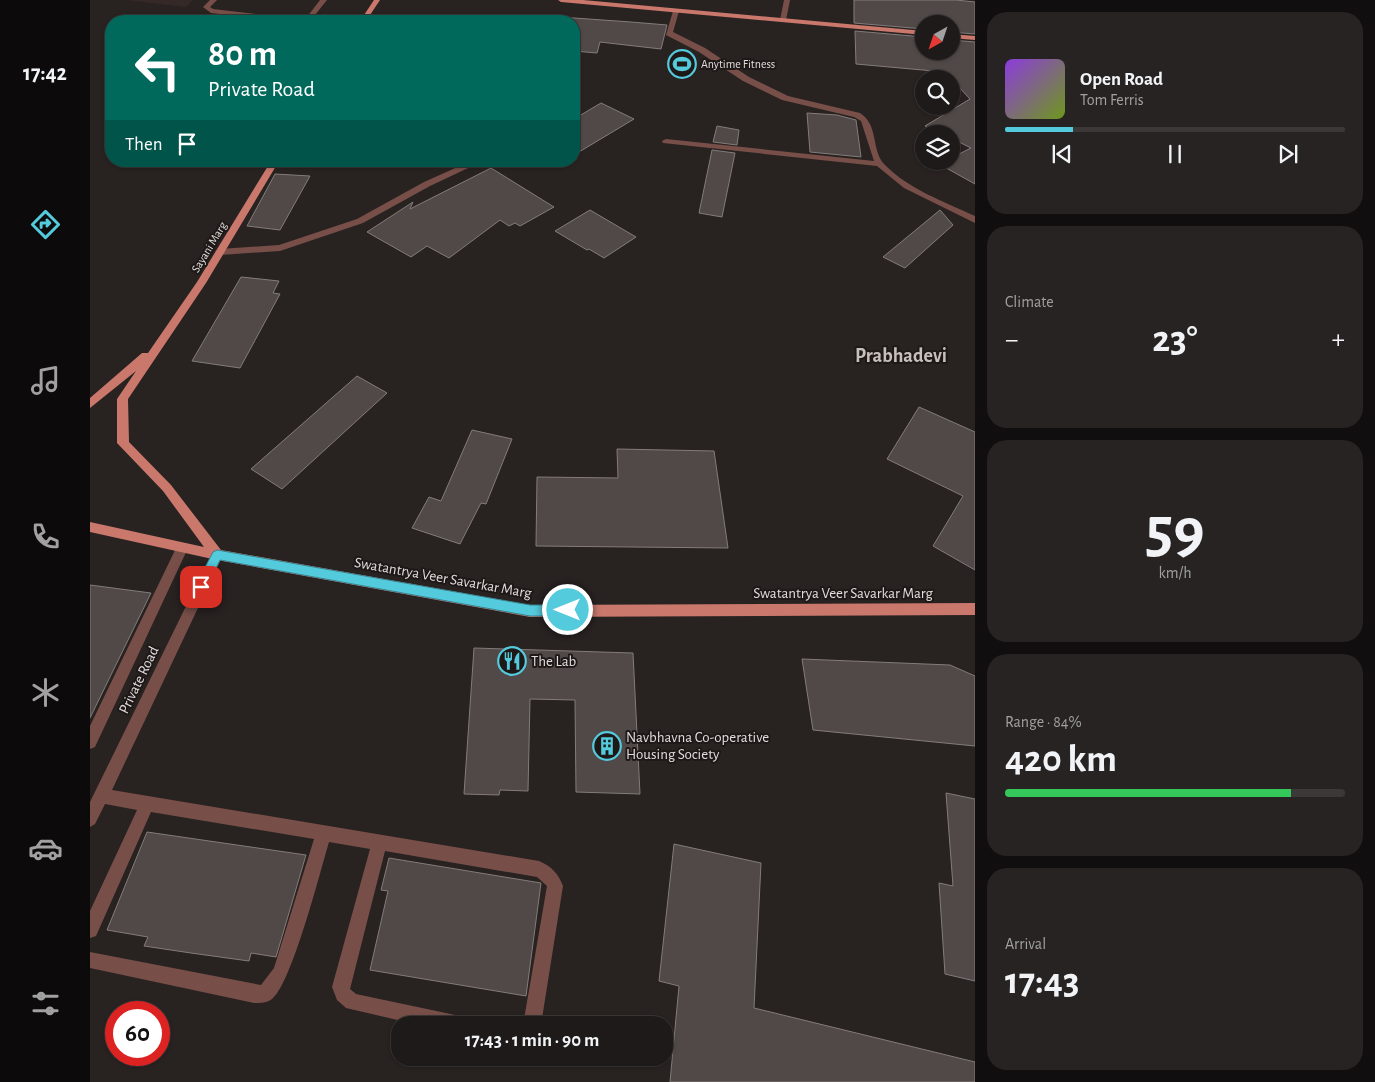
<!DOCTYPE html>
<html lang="en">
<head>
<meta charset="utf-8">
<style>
	:root { --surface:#1e1a19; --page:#262322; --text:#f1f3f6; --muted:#a1a1a2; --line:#3c3838; --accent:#54cadd }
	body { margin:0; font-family:"Alegreya Sans",sans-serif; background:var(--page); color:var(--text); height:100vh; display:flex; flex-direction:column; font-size:19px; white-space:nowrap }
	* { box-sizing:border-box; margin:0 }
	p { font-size:16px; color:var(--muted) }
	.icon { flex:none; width:28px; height:28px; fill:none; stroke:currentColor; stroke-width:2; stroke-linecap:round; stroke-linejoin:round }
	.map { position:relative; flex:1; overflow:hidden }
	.panel { display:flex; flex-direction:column; gap:12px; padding:12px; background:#100e0e; width:400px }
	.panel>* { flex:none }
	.banner { position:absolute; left:15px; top:15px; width:475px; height:152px; border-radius:20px; box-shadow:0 1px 4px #0004,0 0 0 1px var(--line); background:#00695c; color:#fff; overflow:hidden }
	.needle { width:32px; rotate:220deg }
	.tools { position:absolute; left:825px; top:15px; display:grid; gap:10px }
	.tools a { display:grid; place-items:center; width:45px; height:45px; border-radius:50%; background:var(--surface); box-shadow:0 1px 4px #0004,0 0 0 1px var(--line); font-size:25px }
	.speed { position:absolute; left:15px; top:1001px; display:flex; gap:10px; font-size:25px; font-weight:700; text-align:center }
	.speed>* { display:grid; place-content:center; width:65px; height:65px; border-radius:50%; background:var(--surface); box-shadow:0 1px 4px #0004,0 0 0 1px var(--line); line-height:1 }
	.speed .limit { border:8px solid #d22; background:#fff; color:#111 }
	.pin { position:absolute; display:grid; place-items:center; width:42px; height:42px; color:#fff; margin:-21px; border-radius:10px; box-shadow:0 2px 8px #0006 }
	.me { position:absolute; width:55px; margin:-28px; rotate:270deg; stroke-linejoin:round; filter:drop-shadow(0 0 4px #0008) }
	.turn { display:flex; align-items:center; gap:18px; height:105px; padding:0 20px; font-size:22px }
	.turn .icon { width:65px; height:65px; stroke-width:2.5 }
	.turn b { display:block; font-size:35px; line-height:42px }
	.then { display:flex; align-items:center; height:48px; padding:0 20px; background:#0003; gap:10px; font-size:19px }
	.big { font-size:38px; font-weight:700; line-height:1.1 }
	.panel .card { flex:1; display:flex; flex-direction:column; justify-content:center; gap:8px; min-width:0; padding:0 18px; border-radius:20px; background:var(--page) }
	.panel .dial { align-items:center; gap:0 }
	.dial b { font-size:65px; line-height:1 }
	.song { display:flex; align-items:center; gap:15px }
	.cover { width:60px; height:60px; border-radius:8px; background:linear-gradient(135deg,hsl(270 70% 55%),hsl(80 70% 35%)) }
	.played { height:5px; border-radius:2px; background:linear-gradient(90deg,var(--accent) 20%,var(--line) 20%) }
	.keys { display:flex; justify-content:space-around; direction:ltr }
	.heat { display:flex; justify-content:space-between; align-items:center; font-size:28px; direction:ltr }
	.charge { height:8px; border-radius:4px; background:linear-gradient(90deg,#34c759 84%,var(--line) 0) }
	.trip { position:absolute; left:301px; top:1016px; width:282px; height:50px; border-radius:20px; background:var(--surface); box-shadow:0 1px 4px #0004,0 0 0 1px var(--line); font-weight:700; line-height:50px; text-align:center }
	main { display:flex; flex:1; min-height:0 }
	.menu { display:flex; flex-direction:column; width:90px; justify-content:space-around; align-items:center; background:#0c0a0a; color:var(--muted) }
	.menu .icon { width:35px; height:35px }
	.menu .selected { color:var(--accent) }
	.menu b { font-size:22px; color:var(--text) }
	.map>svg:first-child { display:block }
</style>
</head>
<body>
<main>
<nav class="menu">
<b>17:42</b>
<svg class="icon selected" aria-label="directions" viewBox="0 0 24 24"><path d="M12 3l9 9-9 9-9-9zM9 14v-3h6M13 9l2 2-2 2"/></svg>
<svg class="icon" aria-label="music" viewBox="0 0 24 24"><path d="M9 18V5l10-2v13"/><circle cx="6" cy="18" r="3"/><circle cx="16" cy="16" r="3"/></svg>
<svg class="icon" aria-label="phone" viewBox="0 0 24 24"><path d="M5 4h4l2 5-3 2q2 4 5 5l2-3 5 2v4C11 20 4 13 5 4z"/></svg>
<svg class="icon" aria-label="climate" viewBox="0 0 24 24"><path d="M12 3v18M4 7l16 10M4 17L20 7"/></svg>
<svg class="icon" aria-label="car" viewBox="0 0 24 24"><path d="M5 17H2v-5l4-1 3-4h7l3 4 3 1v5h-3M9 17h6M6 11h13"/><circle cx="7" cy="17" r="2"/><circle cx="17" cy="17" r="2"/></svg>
<svg class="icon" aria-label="filters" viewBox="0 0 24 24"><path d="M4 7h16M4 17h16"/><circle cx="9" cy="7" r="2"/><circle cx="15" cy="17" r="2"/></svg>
</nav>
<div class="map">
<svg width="885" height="1082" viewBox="0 0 885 1082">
	<rect width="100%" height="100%" fill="#282221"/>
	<!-- built -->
	<path fill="#352927" d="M35,0H103L96,7Z"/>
	<!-- building -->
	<path fill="#504948" stroke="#837c7a" d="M764,0H866L885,2V34L861,32V24H834V29L764,23Z
		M470,17L541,22L577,25L571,49L510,42L507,53L484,51V21H470Z
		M765,31L834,37V51H861V40L885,42V184L849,164L861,161V158L881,148L861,138V134H852L835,126L880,99L855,72L766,64Z
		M511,103L544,119L484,155V119Z
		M717,113L747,115L766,120L771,157L720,152Z
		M627,126L649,130L647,145L623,142Z
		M622,150L645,153L632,217L609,213Z
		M401,168L464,207L430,226L425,223L419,226L410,220L359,258L337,246L321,257L277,232L323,202L320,209Z
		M185,174L220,176L190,230L157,226Z
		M500,210L546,237L514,258L499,249L497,250L465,231Z
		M850,210L863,225L815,268L793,257Z
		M151,277L189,281L183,293L190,294L150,368L102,361Z
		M267,376L297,393L192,489L161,469Z
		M829,407L885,432V570L843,546L873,496L797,459Z
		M382,430L422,439L396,504L391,503L370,544L322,528L339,497L351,501Z
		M527,449L624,451L638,548L446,546L447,477L528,478Z
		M0,585L61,593L0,718Z
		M384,648L543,653L550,794L486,792L485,700L440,699L438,791L410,790L409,795L374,794Z
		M712,659L860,665L885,676V746L723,730Z
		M856,793L885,799V981L855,974L849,883L863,886Z
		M57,832L216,855L186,957L161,953L159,961L101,953L54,946L58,937L17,930Z
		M584,844L671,863L664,1008L885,1062V1082H580L589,986L569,981Z
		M299,858L451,883L436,996L280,970L298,891L291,890Z"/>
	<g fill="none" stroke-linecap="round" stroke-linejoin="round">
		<!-- service -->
		<path fill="#774f48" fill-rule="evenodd" d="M120,0H127L120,7L123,9L209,19L217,17L230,0H237L221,20L218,21H193L121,13L113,7Z
			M92,543L96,544L98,548L5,747L0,749V726L88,544Z"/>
		<!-- minor -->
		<path fill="#774f48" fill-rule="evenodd" d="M694,0H700L696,20L693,22L690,20Z
			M586,9L589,11L583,32L615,48L659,77L698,96L770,113C789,125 781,150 794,164C818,189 855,202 885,216V223L814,188L787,166L573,143L572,141L576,139L784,161L771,121L764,117L692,100L653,81L609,52L576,35L583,11Z
			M381,161H393L340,186L273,223L190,251L130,255L125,252L130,249L189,245L267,219L334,182Z
			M127,550L131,551L133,555L22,790L449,861C462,867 468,873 473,886L451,1025H433L457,886L447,877L295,851L260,989L266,994L370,1016L376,1019L379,1025H329L256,1008L247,1000L242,987L280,849L239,842C230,872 202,983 182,999C177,1003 171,1003 164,1003L0,968V952L171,985L184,968L224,839L61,812L6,936L0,938V911L47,810L15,804L5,824L0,827V802L123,551Z"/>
		<!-- primary -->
		<path fill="#ca786c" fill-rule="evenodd" d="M284,0H290L276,21H270Z
			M468,0H493L834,31V35L471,2Z
			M861,34L885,36V40L861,38Z
			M181,161H189L116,283L38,399L39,442L81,485L131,550L440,605L885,603V615L440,617L127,560L0,532V522L114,547L73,491L27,443V399L46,371L0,408V398L52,353H58L107,282Z"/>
	</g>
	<!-- route -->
	<path fill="#54cadd" stroke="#378390" d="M127,550L440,605H478L485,610L478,616H440L130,560L115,591H107L105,587L123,552Z"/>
	<!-- icons -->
	<defs>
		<symbol id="stadium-ring" viewBox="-11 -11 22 22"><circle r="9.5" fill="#1e1817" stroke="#54cadd" stroke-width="1.5"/><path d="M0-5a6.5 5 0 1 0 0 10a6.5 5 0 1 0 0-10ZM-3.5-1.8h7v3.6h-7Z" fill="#54cadd"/></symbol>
		<symbol id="restaurant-ring" viewBox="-11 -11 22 22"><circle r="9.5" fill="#1e1817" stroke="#54cadd" stroke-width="1.5"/><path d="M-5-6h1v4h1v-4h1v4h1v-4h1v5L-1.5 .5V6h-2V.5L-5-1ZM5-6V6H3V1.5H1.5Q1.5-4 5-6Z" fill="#54cadd"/></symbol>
		<symbol id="building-ring" viewBox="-11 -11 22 22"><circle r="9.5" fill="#1e1817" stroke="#54cadd" stroke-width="1.5"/><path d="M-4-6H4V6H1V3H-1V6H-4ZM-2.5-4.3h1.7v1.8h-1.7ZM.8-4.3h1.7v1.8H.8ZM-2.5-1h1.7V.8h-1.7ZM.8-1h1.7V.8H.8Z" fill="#54cadd"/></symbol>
	</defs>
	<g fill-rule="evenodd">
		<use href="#stadium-ring" x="576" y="48" width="32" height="32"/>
		<use href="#restaurant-ring" x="406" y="645" width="32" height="32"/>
		<use href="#building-ring" x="501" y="730" width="32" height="32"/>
	</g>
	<g text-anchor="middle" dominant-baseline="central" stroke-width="4" stroke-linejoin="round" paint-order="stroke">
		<!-- far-poi labels -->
		<g font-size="12" fill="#e1dddc" stroke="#1e1817" text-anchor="start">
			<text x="611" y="64">Anytime Fitness</text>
		</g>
		<!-- far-street labels -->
		<g font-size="12" fill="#e1dddc" stroke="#1e1817">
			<text transform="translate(119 247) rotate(-59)">Sayani Marg</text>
		</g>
		<!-- street labels -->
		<g font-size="15" fill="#e1dddc" stroke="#1e1817">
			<text transform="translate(353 578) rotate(10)">Swatantrya Veer Savarkar Marg</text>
			<text x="753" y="593">Swatantrya Veer Savarkar Marg</text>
			<text transform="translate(49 680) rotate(-64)">Private Road</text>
		</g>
		<!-- poi labels -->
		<g font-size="15" fill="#e1dddc" stroke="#1e1817" text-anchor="start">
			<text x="441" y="661">The Lab</text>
			<text x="536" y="737">Navbhavna Co-operative<tspan x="536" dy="17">Housing Society</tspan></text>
		</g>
		<!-- district labels -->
		<g font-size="20" font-weight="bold" fill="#c7bfbd" stroke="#1e1817">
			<text x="811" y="356">Prabhadevi</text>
		</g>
	</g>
</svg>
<div class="tools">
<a><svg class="needle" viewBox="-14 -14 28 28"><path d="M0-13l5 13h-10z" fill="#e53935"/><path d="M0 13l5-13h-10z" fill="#a1a1a2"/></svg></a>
<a><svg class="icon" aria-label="search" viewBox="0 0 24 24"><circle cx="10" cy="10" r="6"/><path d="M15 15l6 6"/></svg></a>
<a><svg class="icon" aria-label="layers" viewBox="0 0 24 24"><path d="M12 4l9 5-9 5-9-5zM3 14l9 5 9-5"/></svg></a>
</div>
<div class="speed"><div class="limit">60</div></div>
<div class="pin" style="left:111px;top:587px;background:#d93025"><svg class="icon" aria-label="arrive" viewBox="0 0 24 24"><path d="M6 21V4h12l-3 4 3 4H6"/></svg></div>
<svg class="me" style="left:478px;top:610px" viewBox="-20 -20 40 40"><circle r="17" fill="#54cadd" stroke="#fff" stroke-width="3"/><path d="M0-11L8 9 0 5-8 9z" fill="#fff"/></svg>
<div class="trip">17:43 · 1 min · 90 m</div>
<div class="banner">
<div class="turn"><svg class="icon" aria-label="left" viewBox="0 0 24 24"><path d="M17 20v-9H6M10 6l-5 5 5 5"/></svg><div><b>80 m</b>Private Road</div></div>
<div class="then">Then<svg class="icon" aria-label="arrive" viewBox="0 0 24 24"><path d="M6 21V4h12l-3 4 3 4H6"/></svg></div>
</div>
</div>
<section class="panel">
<div class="card">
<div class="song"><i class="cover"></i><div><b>Open Road</b><p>Tom Ferris</p></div></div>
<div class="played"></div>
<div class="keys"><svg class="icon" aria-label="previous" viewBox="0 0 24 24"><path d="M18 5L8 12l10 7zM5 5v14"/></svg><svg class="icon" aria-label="pause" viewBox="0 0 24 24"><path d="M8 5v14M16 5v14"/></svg><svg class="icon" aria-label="next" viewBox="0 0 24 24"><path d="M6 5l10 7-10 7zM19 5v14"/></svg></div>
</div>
<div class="card"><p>Climate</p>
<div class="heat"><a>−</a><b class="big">23°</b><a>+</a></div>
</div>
<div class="card dial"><b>59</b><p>km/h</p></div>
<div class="card"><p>Range · 84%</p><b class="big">420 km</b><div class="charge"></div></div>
<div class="card"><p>Arrival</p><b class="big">17:43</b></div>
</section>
</main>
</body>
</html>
